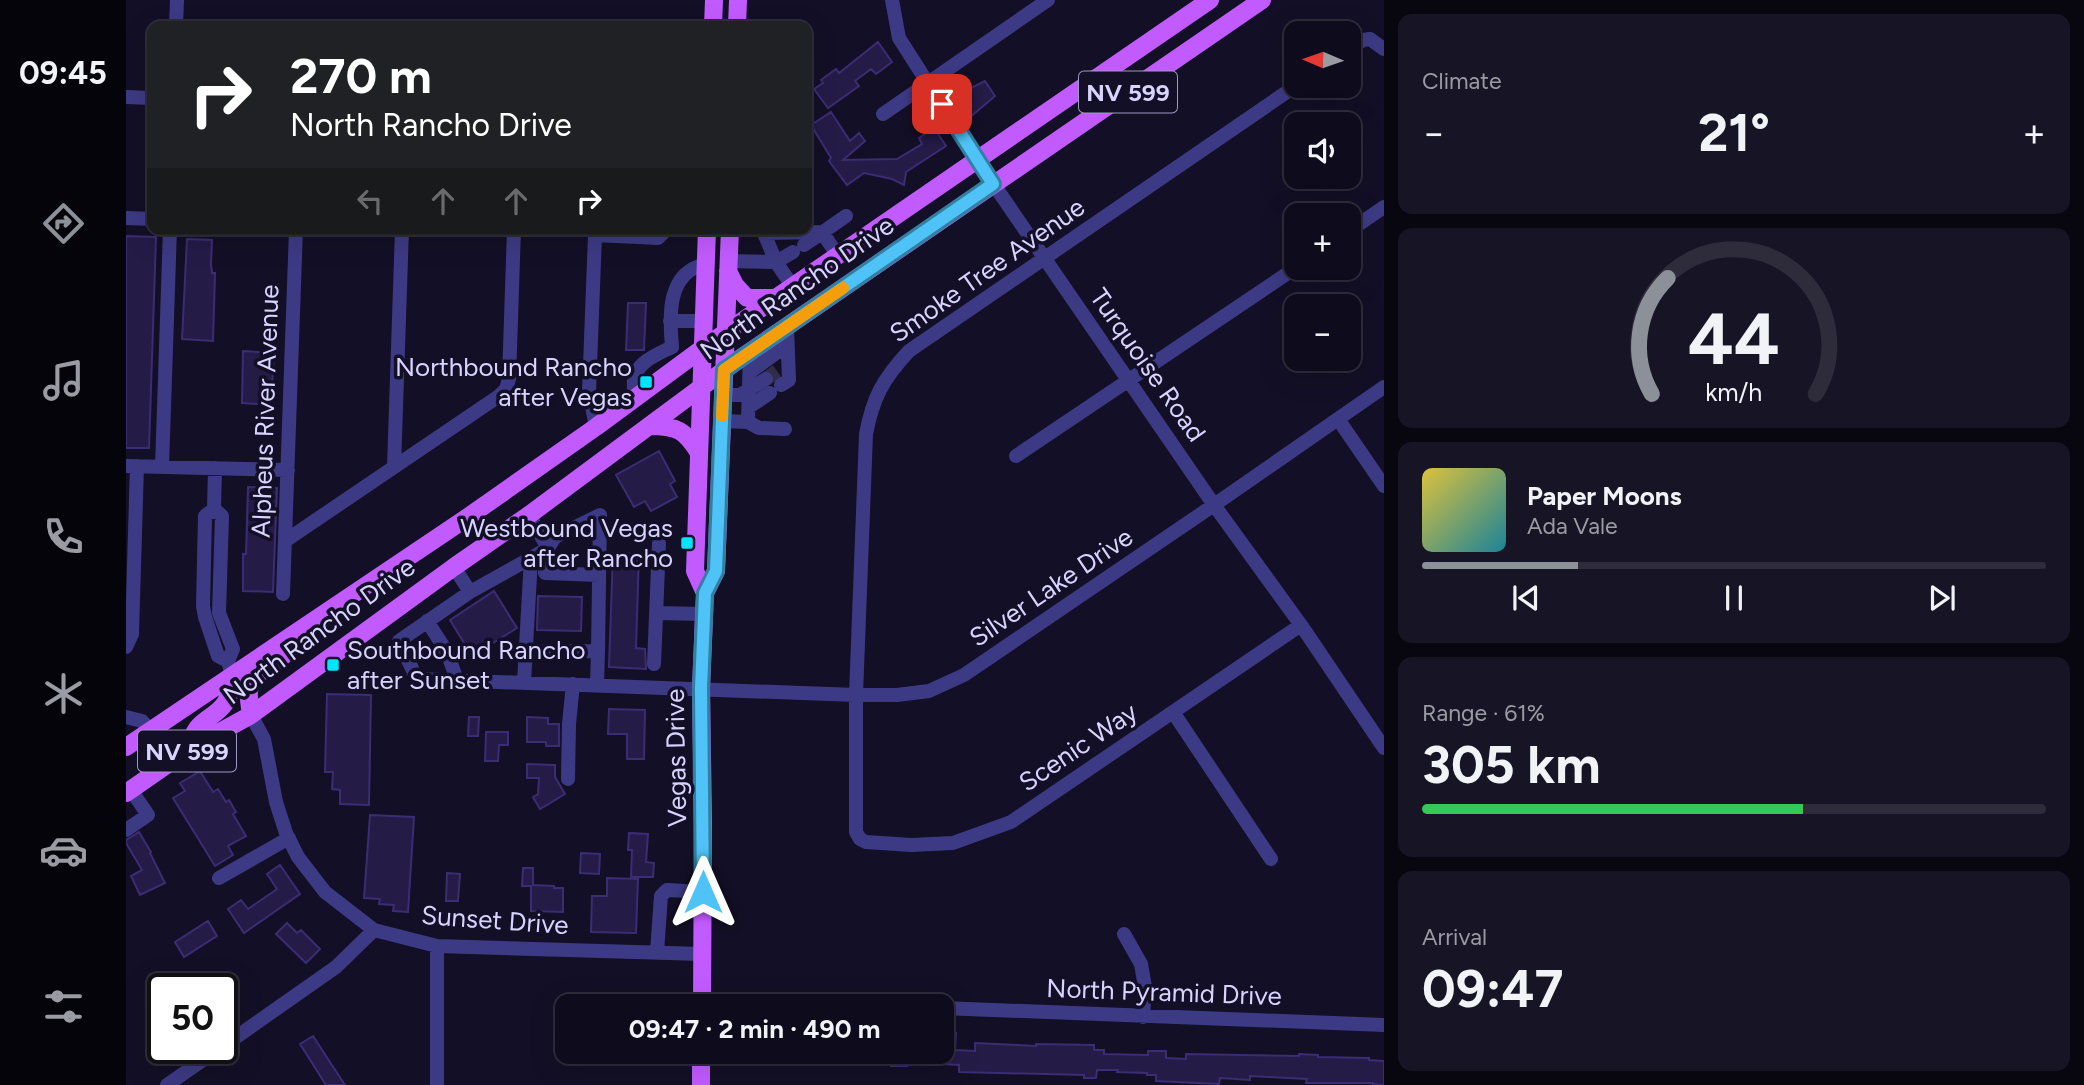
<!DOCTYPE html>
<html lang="en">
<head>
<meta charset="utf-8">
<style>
	:root { --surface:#0e0b1c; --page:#171425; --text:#f1f3f6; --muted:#9b9ba3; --line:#2e2b3b; --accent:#8c9099 }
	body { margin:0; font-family:Figtree,sans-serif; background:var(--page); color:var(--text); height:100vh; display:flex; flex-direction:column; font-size:26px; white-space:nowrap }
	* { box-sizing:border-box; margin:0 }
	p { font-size:23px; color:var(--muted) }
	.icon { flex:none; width:38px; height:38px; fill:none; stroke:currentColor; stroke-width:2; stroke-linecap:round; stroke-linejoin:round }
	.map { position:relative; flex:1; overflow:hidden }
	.drawer { display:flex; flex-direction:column; gap:14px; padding:14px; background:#08060f; width:700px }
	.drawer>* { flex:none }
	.banner { position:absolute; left:21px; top:21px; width:665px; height:214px; border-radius:14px; box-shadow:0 7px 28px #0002,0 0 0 2px var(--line); background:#202124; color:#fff; overflow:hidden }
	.needle { width:46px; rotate:272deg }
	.buttons { position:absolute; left:1158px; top:21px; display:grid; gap:14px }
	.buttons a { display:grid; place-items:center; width:77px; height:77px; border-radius:14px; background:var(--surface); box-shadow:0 7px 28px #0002,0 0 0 2px var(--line); font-size:35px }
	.speed { position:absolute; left:21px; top:973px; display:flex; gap:14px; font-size:35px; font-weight:700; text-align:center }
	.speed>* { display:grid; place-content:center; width:91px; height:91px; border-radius:50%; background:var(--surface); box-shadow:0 7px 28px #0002,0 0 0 2px var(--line); line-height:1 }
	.speed .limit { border:4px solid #111; border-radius:10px; background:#fff; color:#111 }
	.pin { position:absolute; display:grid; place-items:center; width:60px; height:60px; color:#fff; margin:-30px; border-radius:14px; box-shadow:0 4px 10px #0006 }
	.me { position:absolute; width:77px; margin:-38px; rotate:0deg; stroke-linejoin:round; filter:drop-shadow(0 0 5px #0008) }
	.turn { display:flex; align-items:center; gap:24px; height:147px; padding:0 28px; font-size:32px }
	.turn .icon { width:91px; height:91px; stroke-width:2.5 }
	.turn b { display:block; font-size:49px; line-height:60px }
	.lanes { display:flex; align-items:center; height:66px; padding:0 28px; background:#0003; justify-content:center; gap:35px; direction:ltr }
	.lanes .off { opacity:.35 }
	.big { font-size:52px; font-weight:700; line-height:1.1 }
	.drawer .widget { flex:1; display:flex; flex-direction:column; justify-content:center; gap:10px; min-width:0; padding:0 24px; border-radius:14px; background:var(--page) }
	.drawer .dial { align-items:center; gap:0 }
	.dial svg { height:182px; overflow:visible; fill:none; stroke:var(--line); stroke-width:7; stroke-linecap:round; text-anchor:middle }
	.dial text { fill:var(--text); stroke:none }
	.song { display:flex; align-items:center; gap:21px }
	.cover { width:84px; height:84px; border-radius:10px; background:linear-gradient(135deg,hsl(50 70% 55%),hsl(190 70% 35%)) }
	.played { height:7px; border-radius:4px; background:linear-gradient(90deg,var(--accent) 25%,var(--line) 25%) }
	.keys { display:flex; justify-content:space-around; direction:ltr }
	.heat { display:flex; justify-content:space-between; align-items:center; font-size:38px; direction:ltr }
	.charge { height:10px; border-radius:5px; background:linear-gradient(90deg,#34c759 61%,var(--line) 0) }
	.trip { position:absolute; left:429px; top:994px; width:399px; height:70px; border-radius:14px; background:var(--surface); box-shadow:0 7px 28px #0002,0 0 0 2px var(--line); font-weight:700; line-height:70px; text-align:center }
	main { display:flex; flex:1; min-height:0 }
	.tabs { display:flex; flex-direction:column; width:126px; justify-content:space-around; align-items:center; background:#06040b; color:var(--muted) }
	.tabs .icon { width:49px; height:49px }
	.tabs .current { color:var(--accent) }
	.tabs b { font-size:32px; color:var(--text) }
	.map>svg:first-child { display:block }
</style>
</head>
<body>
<main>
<nav class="tabs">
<b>09:45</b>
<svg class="icon current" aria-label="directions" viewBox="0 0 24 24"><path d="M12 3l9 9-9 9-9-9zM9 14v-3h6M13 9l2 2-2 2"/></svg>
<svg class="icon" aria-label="music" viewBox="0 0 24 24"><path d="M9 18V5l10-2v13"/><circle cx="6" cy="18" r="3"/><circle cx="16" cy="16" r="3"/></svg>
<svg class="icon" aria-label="phone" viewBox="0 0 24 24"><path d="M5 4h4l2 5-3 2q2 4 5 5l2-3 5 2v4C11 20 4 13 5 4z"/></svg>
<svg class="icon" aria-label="climate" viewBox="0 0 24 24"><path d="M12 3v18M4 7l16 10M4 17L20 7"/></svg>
<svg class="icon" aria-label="car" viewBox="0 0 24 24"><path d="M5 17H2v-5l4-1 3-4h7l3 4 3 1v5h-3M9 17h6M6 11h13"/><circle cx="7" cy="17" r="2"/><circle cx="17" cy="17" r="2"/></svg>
<svg class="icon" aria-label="filters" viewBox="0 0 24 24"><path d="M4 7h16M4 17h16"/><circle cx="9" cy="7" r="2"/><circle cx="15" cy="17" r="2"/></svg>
</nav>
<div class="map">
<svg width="1258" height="1085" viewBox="0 0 1258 1085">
	<rect width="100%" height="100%" fill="#130f26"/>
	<!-- building -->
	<path fill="#241b47" stroke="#3b2d73" stroke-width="2" d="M752,42L766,62L750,74L745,69L729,81L733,86L702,108L688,89L697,83L695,80L710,69L713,73Z
		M859,81L869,96L842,119L829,99L845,88Z
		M705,112L724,141L733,133L739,141L717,160L771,159L796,144L793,138L808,128L820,146L780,172L778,185L766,179L738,173L721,185L703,161L705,158L685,125Z
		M0,236L30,237L23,448H0Z
		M61,239L86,240L85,264L86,273H89L87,341L56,339Z
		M502,303H520L518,350H500Z
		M117,351L148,353L145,405L116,403Z
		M533,451L549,481L544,484L551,497L525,511L519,501L508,507L490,475Z
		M122,487L151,488L147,592L117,591V554H120Z
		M487,553L513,554L510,648L519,649L520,669L483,667Z
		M368,591L391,628L346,656L324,620Z
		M412,596L456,597L455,631L411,630Z
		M201,694L245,695L243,805L214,804V790L206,789L207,772H199Z
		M483,709L519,710L518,759H501V734H482Z
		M343,717H353L352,736H342Z
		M401,717L422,718V724H433V746H420V742H401Z
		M360,732H382V745H373L372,761H359Z
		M401,764L429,765V777L439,794L414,809L407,797L412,794L413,778H401Z
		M74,771L87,792L92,789L100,802L103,800L110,812L107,814L120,836L102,846L107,855L89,866L47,798L59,791L54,783Z
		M244,815L288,817L282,912L267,911L268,905L253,904L254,899L238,898Z
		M13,832L25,852L24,853L39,883L14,895L5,876L16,870L0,843V840Z
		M503,833L522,834L520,862L528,863L527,877H505L506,850H502Z
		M455,853L474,854L473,874L454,873Z
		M154,865L174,894L118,933L102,909L115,900L122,909L151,889L141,874Z
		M397,868H407V885L428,886V888H437V912L405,911V886H396Z
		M321,873L334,874L332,901H320Z
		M481,878L512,879L510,933L465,932L466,896H481Z
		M82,921L91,936L58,957L49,942Z
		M161,923L171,933L175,930L194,949L180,963L150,934Z
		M37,996V1031L21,1007Z
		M820,1032L830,1033L829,1050L849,1051V1043L910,1046V1044L968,1045V1050H978V1054L1022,1055V1051H1040V1058L1060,1059V1054L1173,1056V1054L1192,1055V1057L1243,1058V1060L1258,1061V1085L1247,1084V1083H1180L1181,1079L1124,1076V1080L1094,1078L1093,1084L1030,1081V1075H1021V1073L991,1072L992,1070H971L970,1078H958V1075L833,1072V1065L781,1062V1066H765L766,1052H816V1039H820Z
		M187,1036L219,1085H200L174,1044Z
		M639,1052H743V1063L712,1061V1064L639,1060Z"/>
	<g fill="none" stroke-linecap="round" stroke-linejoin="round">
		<!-- minor-tunnel -->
		<path stroke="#312d47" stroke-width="14" stroke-dasharray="14 7" stroke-linecap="butt" d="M640,379L651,371"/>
		<!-- minor -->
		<path stroke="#3d3a85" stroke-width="14" d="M766,0L773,38L851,160L1088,505L1175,625L1258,748
			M50,26L51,0
			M1223,49L1237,40L1244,39L1258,49
			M1171,85L783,351C757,379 747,397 740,434L730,695V832L734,839L740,842L785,845L827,843L885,822L1175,625
			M0,97L26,98
			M757,114L922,0
			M0,218L26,219
			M632,229L638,233L650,262L667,252
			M1223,231L1258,207
			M638,233L696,232L712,256
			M678,245L720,216
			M603,261L650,262L667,287
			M544,321H578
			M624,372L661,345
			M655,385L663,380L661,327
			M597,395H614L640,379
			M509,398C509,392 507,385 508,380C510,362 532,354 546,347C543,315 541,272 580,264
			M623,407L644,393
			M1212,419L1258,486
			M596,421L622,422L624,352
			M622,422L633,428L659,429
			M470,427L463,392L469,235L532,238L541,229
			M890,456L1171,267
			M0,466L162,470
			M36,467L44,229
			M268,467L276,229
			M89,468L88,509L79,516L77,606L79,617L92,656L102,661
			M88,509L96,516L93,613L107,649L102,661L104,668
			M403,515L422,548L419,573L473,575
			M159,541L373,396L380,389L383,379L388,229
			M405,558L422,548L429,537L474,515L472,651
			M328,567L344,592L405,558L398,682
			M344,592L273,641L291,679L730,695H771L803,691L838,675L1088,505L1258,387
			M157,594L170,229
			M530,613L578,614
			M301,621L321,652L331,680
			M0,647L6,634L11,466
			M399,652L472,651L471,685
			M528,664L533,543
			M1047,712L1145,859
			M125,715L138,739L150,802L160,833L172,857L199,892L248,930L311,946L576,954
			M0,717L16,721L25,731
			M442,779L443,724L447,684
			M0,830L22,815L5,790
			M93,878L163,838
			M998,934L1015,964L1019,987L1017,1017
			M311,946V1085
			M531,952L535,896L541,890L577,892
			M576,999L761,1006
			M816,1008L1258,1025
			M96,1047L210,967L248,930
			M41,1085L94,1048"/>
		<!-- major -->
		<path stroke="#c25bff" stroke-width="18" d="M587,26L588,0
			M611,26L612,0
			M602,271L609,285L621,298H650
			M524,426C551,426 559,430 573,453
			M579,593L569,571L581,229
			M125,715C124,706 121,696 124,687C132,663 166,664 167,635
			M0,747L339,519L470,427L577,348L1084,0
			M65,748C66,710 106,724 106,676
			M0,793L65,748L125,715L328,567L403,515L612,360L1136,0
			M576,1006L577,822L575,688L579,593L590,571L604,229
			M575,1085V1052"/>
	</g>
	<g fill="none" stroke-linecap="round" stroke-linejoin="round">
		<defs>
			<path id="route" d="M577,892L575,688L579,593L590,571L598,370L867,184L816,104"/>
		</defs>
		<!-- route casing -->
		<use href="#route" stroke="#337fa1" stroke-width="18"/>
		<!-- route -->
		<use href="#route" stroke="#4fc3f7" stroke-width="12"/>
		<!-- slow -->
		<path stroke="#f59e0b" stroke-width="12" d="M596,416L598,370L717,288"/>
	</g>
	<!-- markers -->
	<g fill="#00e5ff" stroke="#130f26" stroke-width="2.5">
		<rect x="513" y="375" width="14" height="14" rx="3.5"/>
		<rect x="554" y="536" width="14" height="14" rx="3.5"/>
		<rect x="200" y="658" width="14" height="14" rx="3.5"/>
	</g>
	<g text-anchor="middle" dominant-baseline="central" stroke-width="7" stroke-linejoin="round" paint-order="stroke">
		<!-- shield labels -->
		<g fill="#130f26" stroke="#9e99be" stroke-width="2">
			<rect x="953" y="71.5" width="98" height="41" rx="5"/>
			<rect x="12" y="730.5" width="98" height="41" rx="5"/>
		</g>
		<g font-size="24" font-weight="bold" fill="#d9d4ff">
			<text x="1002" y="92">NV 599</text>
			<text x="61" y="751">NV 599</text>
		</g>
		<!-- street labels -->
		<g font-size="26" fill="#d9d4ff" stroke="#130f26">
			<text transform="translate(861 270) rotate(-35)">Smoke Tree Avenue</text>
			<text transform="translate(671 288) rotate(-35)">North Rancho Drive</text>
			<text transform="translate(1022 365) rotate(55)">Turquoise Road</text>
			<text transform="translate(139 411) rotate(-88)">Alpheus River Avenue</text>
			<text transform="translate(925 587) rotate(-34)">Silver Lake Drive</text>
			<text transform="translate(193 631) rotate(-36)">North Rancho Drive</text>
			<text transform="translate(952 747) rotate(-34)">Scenic Way</text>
			<text transform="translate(550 758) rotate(-91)">Vegas Drive</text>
			<text transform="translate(369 920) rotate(4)">Sunset Drive</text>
			<text transform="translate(1038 992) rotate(2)">North Pyramid Drive</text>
		</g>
		<!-- poi labels -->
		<g font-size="26" fill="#d9d4ff" stroke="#130f26" text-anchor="end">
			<text x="506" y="367">Northbound Rancho<tspan x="506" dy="30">after Vegas</tspan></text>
			<text x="547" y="528">Westbound Vegas<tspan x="547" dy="30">after Rancho</tspan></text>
			<text x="221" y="650" text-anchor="start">Southbound Rancho<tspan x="221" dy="30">after Sunset</tspan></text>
		</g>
	</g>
</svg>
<div class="buttons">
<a><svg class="needle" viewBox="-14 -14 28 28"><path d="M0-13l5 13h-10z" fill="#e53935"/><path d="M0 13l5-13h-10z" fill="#9b9ba3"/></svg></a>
<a><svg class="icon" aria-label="sound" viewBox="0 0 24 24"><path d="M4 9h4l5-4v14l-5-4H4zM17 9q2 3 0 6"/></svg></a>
<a>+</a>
<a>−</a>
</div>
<div class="speed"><div class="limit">50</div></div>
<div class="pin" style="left:816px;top:104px;background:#d93025"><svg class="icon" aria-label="arrive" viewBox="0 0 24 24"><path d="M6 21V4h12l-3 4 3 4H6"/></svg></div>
<svg class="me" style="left:577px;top:892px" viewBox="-20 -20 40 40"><path d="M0-17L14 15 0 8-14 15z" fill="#4fc3f7" stroke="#fff" stroke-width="4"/></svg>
<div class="trip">09:47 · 2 min · 490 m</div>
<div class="banner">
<div class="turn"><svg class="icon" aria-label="right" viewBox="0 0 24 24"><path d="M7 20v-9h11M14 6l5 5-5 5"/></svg><div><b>270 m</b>North Rancho Drive</div></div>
<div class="lanes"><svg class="icon off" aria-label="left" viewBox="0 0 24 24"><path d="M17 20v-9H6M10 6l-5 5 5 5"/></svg><svg class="icon off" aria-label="ahead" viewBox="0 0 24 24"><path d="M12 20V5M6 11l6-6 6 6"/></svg><svg class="icon off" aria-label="ahead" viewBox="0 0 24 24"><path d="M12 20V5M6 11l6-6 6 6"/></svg><svg class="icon" aria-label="right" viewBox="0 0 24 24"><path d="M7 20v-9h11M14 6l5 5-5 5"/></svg></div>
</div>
</div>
<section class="drawer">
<div class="widget"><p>Climate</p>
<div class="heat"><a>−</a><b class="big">21°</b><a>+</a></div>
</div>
<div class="widget dial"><svg viewBox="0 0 100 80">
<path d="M14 69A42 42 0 1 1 86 69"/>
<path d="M14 69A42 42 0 0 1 21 18" stroke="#8c9099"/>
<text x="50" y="56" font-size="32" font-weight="700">44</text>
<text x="50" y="72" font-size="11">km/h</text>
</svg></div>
<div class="widget">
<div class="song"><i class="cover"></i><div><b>Paper Moons</b><p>Ada Vale</p></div></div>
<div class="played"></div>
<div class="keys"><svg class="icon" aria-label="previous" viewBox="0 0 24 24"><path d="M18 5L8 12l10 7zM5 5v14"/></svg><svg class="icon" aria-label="pause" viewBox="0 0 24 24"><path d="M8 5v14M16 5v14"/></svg><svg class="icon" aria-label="next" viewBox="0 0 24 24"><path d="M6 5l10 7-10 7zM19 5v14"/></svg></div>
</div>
<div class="widget"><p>Range · 61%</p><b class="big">305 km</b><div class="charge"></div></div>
<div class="widget"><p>Arrival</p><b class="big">09:47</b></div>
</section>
</main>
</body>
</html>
